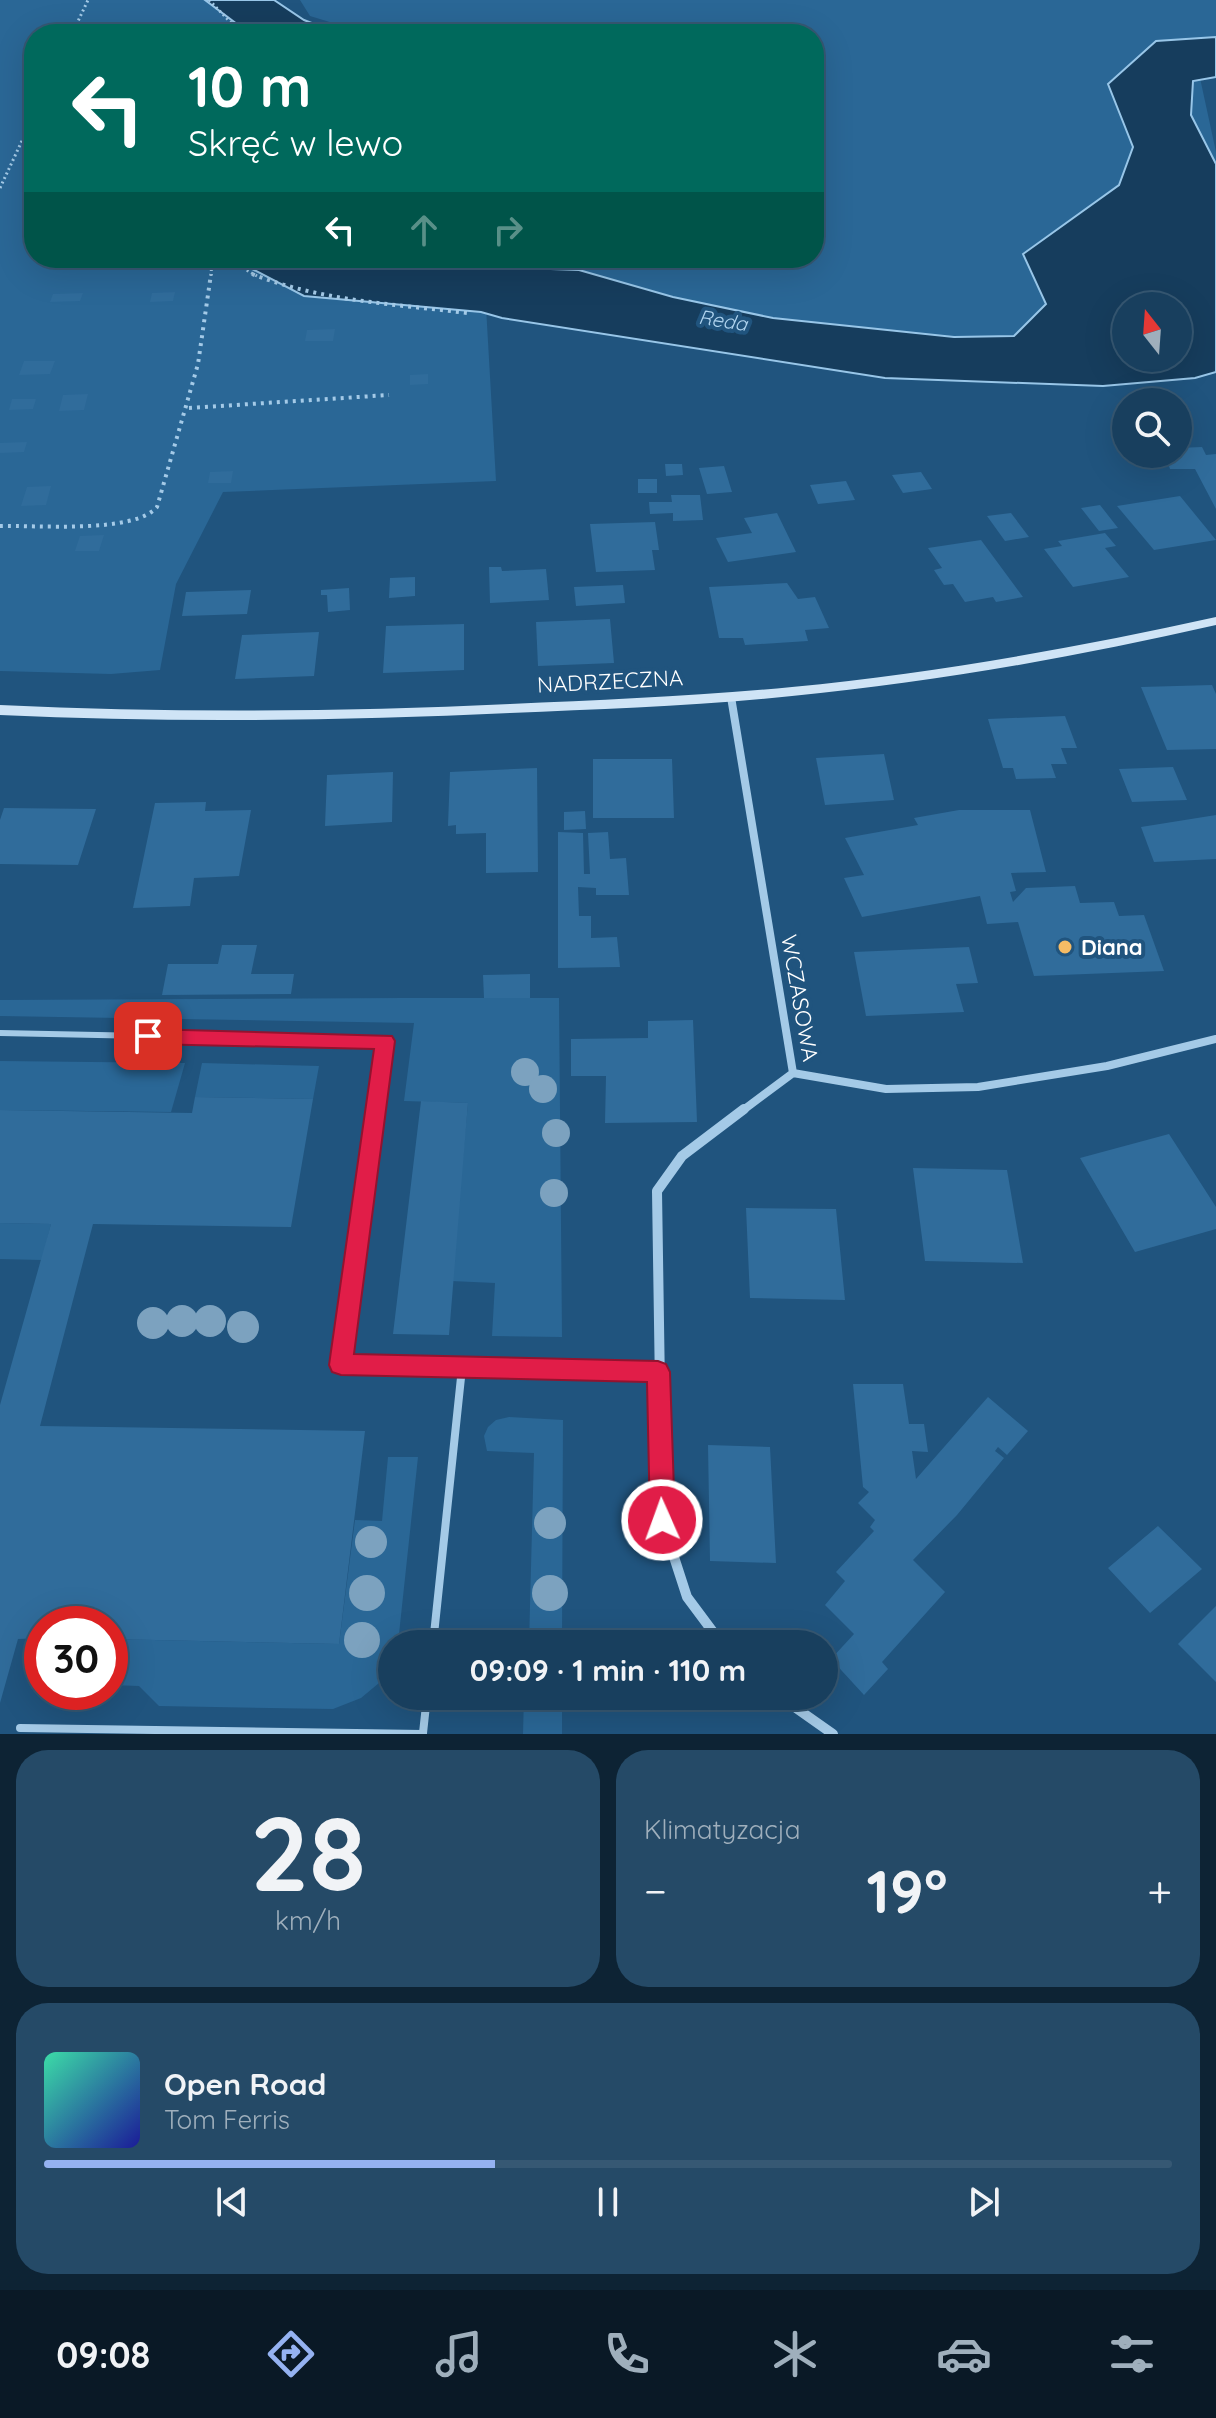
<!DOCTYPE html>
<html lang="pl">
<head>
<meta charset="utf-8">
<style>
	:root { --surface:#183f5e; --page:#254a67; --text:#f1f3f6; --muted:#9fafbc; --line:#365873; --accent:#95b2f1 }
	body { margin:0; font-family:Quicksand,sans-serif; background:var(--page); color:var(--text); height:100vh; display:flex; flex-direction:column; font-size:30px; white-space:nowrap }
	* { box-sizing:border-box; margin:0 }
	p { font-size:26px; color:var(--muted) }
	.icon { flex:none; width:44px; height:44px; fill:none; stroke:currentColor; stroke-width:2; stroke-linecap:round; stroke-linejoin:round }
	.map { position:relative; height:1734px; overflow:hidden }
	.drawer { display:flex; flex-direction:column; gap:16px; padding:16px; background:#0d2334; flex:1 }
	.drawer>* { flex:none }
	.guide { position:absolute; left:24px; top:24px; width:800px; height:244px; border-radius:32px; box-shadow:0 8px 32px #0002,0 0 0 2px var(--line); background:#00695c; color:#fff; overflow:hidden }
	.needle { width:52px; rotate:343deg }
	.tools { position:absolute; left:1112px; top:292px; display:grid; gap:16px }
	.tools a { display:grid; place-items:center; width:80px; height:80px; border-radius:50%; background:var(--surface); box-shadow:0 8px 32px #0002,0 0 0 2px var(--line); font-size:40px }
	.speed { position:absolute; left:24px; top:1606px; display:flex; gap:16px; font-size:40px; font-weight:700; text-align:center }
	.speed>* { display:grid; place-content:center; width:104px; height:104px; border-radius:50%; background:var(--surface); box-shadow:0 8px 32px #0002,0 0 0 2px var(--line); line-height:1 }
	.speed .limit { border:12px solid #d22; background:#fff; color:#111 }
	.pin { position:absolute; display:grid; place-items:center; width:68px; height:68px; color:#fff; margin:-34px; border-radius:16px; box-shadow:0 4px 12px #0006 }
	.me { position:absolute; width:88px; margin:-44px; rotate:358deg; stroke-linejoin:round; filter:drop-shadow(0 0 6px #0008) }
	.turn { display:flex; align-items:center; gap:28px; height:168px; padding:0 32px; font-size:36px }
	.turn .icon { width:104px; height:104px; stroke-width:2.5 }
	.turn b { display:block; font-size:56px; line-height:68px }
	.lanes { display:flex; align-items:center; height:76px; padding:0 32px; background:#0003; justify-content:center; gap:40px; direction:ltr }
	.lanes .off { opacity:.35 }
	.big { font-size:60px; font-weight:700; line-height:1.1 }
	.drawer .tile { flex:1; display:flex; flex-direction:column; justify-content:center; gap:12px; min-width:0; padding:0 28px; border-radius:32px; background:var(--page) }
	.drawer .dial { align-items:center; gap:0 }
	.dial b { font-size:104px; line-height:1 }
	.song { display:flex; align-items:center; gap:24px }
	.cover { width:96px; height:96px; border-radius:12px; background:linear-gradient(135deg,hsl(160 70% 55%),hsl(240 70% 35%)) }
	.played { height:8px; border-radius:4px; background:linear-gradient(90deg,var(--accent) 40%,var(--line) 40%) }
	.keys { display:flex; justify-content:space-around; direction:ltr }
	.heat { display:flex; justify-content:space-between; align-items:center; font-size:44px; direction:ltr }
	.drawer .tiles { flex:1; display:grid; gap:16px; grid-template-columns:1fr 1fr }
	.tile:last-child { grid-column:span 2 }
	.trip { position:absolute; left:378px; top:1630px; width:460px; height:80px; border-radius:40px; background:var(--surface); box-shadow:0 8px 32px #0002,0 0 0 2px var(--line); font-weight:700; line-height:80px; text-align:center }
	.tabs { display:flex; height:128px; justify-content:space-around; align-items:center; background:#0a1926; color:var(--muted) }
	.tabs .icon { width:56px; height:56px }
	.tabs .on { color:var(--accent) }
	.tabs b { font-size:36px; color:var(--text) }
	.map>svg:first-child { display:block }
</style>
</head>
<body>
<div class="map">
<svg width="1216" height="1734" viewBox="0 0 1216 1734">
	<rect width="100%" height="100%" fill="#20547e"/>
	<!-- green -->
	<path fill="#2a6796" d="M0,0H224L282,34H34V258H253L486,307L496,481L223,492L176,584L160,670L111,674L0,671Z
		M300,0H1216V64L1200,78L1216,152V334L1178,306H1126L1041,352L531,289L338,258H814V34H369L310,16Z
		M404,998H559L562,1337L492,1336L495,1283L451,1281L468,1103L404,1101L414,1023L0,1016V1000Z
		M0,1061L185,1063L171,1112L0,1110Z
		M202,1063L319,1066L313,1099L195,1097Z
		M0,1223L51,1224L42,1260L0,1259Z
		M509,1417L563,1420L562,1644H529L534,1453L487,1451L484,1436L488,1427L496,1420Z
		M388,1457H418L399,1634L397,1644H392V1661L379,1683L361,1698L333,1709L159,1706L139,1686L110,1685V1639L339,1644L355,1520L382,1521Z
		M524,1696H562V1734H523Z"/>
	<!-- water -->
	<path fill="#163d5d" stroke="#98c6e8" stroke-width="2" fill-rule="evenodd" d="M205,0H274L304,20L340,34H257L245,30Z
		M1216,37V77L1193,81L1191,115L1216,164V372L1195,378L1103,386L885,378L502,318L481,312L304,296L231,258H384L411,268L441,265L579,270L673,297L773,318L954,337L1014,336L1046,304L1023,254L1119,185L1133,147L1108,84L1156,41ZM1126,306H1178V358H1126Z"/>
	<!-- building -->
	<path fill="#306c9b" d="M175,292L173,301L150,302L152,293Z
		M83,293L80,301L50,302L53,294Z
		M335,329L333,341H305L307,330Z
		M24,361H55L50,374L19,375Z
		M428,374V384L410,385V375Z
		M88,394L84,410L59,411L63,395Z
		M12,399H36L33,409L9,410Z
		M27,442L24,452L0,453V443Z
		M1202,447L1206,455L1216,454V509L1195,469H1170L1164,454H1178V448Z
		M665,464H682L683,475L666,476Z
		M724,466L732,492L707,494L699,468Z
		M233,471L231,483H208L210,472Z
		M921,472L932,489L903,493L892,475Z
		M638,479H657V493H638Z
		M846,481L855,500L818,504L810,485Z
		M51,486L46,505L21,506L27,487Z
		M671,495H700L703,520L673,521V513L650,514L649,502H672Z
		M1180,496L1216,540L1154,550L1117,506Z
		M1100,505L1118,528L1099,531L1081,508Z
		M777,513L796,552L728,562L716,538L752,533L744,518Z
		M1011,513L1029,537L1005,541L987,516Z
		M655,522L659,550H652L655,570L596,572L590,524Z
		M1105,533L1116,546L1105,548L1129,577L1073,587L1044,549L1062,546L1058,541Z
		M104,535L99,551H75L80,536Z
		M981,540L1023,597L996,602L993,597L965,602L953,584L944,585L934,570L942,568L928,548Z
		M489,567H501L502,571L546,569L549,600L490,603Z
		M415,577V596L389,598L390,578Z
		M787,583L798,599L815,597L829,628L805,630L808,641L745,645L743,638H719L709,587Z
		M623,585L625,603L576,606L574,587Z
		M349,588L350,610L328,612L327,595H321V590Z
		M251,590L247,614L182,616L186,592Z
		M610,619L614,663L538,666L536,622Z
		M464,624V670L383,673L386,626Z
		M319,632L314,676L235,679L242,635Z
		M1212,685L1216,694V749L1167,750L1141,687Z
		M1065,716L1077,748H1061L1067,764H1051L1056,778L1016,779L1013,768H1003L988,719Z
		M884,754L894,800L825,805L816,758Z
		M593,759H672L674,818H593Z
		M1173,767L1187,800L1132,802L1119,769Z
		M537,768L538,872L486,873V833L456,834V825L448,826L450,772Z
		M393,772L392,822L325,826L327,775Z
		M206,802L205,811L251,810L239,876L194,878L190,906L133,908L155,803Z
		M4,808L96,809L78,865L0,864V820Z
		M959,810H1030L1046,872L1011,873L1016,891L1010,892L1013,902L1026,888L1075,886L1080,903L1114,902L1119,916L1144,915L1164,971L1034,976L1018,922L987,924L980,896L862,917L844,878L864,875L845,838L918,825L914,818Z
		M585,811L586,829L564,830V812Z
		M1216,815V859L1154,862L1141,827Z
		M558,832L583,833L584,874H590L588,833L608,832L610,859L626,858L629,895H596V888L578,887L579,916H591V938L617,937L620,967L558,968Z
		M222,945H257L251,974H294L291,994L162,995L168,964H218Z
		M969,947L978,983L956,984L964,1012L866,1016L854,952Z
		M530,974V998H484L483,975Z
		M693,1020L697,1122L605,1123L606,1076H571V1039L648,1038V1021Z
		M195,1097L313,1099L291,1227L93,1224L40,1426L365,1431L339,1644L110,1639V1624H42V1638L18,1639L0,1703V1405L51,1224L0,1223V1110L192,1113Z
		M421,1101L468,1103L449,1335L393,1334Z
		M1169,1134L1216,1207V1229L1135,1252L1080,1158Z
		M913,1168L1007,1170L1023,1263L925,1261Z
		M746,1208L836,1209L845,1300L750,1298Z
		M853,1384H903L909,1424H924L928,1452L912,1451L916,1479L988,1397L1028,1431L1007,1455L998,1447L995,1451L1004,1458L957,1515L913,1560L945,1592L882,1662L888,1669L864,1695L831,1659L854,1634L825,1605L845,1581L836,1572L874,1531L870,1527L875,1520L858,1503L869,1492L863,1487Z
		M708,1445L770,1447L776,1563L710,1561Z
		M1158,1526L1202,1569L1150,1613L1108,1568Z
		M1216,1606V1682L1178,1644Z"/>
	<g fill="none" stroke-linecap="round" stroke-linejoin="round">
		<!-- path-far1 -->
		<path stroke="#a4cae7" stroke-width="3" stroke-dasharray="2 3" stroke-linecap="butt" d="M209,0L242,34
			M72,34L88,0
			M0,188L34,115
			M225,258L257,276
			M211,276L212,258"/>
		<!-- path -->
		<path stroke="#a4cae7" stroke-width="4" stroke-dasharray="3 5" stroke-linecap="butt" d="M252,274C321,301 394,304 467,313
			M189,408L389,395
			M0,526C36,525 134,534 157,507L198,364L211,274"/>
		<!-- lane-far1 -->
		<path stroke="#a4cae7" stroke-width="6" d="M0,1033L385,1041L375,1111"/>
		<!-- lane -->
		<path stroke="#a4cae7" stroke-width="8" d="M376,1109L341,1365L462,1368
			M433,1644L462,1368L658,1372
			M20,1728L423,1734
			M423,1733L427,1696"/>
		<!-- street-far1 -->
		<path stroke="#a4cae7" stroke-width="8" d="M731,697L793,1073L886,1089L978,1087L1107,1066L1216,1039
			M742,1111L793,1073"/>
		<!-- street -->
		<path stroke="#a4cae7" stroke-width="10" d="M722,1644L687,1597L662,1520L657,1191L682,1156L744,1109
			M779,1696L833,1734"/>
		<!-- secondary -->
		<path fill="#cfe4f6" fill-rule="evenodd" d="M1216,617V625C1076,657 935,682 792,696C698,706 604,709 510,713C340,721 170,723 0,715V705C170,713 340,712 510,704C604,700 698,696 792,687C935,673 1076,648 1216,617Z"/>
	</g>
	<!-- trees -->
	<g fill="#7ca2bf">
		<circle cx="525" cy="1072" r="14"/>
		<circle cx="543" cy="1089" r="14"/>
		<circle cx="556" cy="1133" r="14"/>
		<circle cx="554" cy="1193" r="14"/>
		<circle cx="182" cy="1321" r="16"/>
		<circle cx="210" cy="1321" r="16"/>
		<circle cx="153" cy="1323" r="16"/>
		<circle cx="243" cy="1327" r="16"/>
		<circle cx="550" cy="1523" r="16"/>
		<circle cx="371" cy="1542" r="16"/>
		<circle cx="367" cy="1593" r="18"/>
		<circle cx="550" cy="1593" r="18"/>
		<circle cx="362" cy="1640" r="18"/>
	</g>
	<!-- route -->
	<path fill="#e11d48" stroke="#92132f" stroke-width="2" d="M148,1029L392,1036L395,1041L354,1354L658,1361L666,1364L670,1372L675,1520L671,1529L662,1532L653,1529L650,1520L647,1382L341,1375L332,1372L329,1365L374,1049L148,1044L141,1042L138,1036L141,1031Z"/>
	<!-- markers -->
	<circle fill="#f4bb65" stroke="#20547e" stroke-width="3" cx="1065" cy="947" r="8"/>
	<g text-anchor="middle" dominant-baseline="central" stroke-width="8" stroke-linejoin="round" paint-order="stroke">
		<!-- far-water labels -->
		<g font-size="20" font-style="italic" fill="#b0d4ef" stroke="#20547e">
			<text transform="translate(723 320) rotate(9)">Reda</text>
		</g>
		<!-- street labels -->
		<g font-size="22" fill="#fff" stroke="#20547e">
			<text transform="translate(610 681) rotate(-3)">NADRZECZNA</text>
			<text transform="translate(800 998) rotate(80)">WCZASOWA</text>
		</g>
		<!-- poi labels -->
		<g font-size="22" font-weight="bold" fill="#fff" stroke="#20547e" text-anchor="start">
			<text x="1081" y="947">Diana</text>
		</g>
	</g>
</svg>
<div class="tools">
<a><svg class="needle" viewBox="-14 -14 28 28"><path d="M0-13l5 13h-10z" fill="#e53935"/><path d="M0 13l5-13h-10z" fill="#9fafbc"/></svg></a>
<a><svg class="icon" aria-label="search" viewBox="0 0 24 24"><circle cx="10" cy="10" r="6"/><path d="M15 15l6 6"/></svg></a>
</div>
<div class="speed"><div class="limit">30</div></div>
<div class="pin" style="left:148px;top:1036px;background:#d93025"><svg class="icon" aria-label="arrive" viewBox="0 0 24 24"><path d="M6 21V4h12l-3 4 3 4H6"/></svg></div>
<svg class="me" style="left:662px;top:1520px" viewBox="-20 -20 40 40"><circle r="17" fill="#e11d48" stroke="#fff" stroke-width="3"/><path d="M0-11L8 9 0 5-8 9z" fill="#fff"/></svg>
<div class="trip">09:09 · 1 min · 110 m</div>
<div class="guide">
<div class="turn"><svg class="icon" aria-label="left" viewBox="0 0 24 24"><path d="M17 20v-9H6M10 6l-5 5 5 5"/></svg><div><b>10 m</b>Skręć w lewo</div></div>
<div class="lanes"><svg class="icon" aria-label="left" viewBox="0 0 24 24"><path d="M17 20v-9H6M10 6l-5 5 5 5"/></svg><svg class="icon off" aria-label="ahead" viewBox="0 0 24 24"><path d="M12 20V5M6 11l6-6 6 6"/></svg><svg class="icon off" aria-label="right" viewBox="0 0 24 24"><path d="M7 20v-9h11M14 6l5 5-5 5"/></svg></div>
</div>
</div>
<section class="drawer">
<div class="tiles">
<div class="tile dial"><b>28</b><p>km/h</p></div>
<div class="tile"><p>Klimatyzacja</p>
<div class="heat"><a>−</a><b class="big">19°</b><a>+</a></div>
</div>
<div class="tile">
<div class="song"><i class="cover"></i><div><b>Open Road</b><p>Tom Ferris</p></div></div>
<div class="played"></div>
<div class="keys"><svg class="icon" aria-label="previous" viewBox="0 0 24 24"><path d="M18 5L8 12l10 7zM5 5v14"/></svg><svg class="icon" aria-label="pause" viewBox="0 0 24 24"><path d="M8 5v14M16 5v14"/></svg><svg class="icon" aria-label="next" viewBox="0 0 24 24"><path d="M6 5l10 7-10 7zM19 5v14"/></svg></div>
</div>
</div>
</section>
<nav class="tabs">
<b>09:08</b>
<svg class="icon on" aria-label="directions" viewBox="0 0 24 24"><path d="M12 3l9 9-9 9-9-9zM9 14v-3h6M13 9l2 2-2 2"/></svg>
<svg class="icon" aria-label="music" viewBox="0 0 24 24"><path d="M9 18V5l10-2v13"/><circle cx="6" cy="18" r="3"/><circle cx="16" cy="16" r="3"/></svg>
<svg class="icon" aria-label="phone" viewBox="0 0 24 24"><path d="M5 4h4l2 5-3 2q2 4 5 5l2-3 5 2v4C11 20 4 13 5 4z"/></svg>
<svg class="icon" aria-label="climate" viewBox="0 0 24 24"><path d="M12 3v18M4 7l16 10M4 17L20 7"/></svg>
<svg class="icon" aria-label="car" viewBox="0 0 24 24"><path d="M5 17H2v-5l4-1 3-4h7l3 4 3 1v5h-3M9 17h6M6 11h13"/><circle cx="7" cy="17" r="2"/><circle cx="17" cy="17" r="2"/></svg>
<svg class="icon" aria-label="filters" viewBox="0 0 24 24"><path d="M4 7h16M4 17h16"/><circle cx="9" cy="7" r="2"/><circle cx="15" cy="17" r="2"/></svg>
</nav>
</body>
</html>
